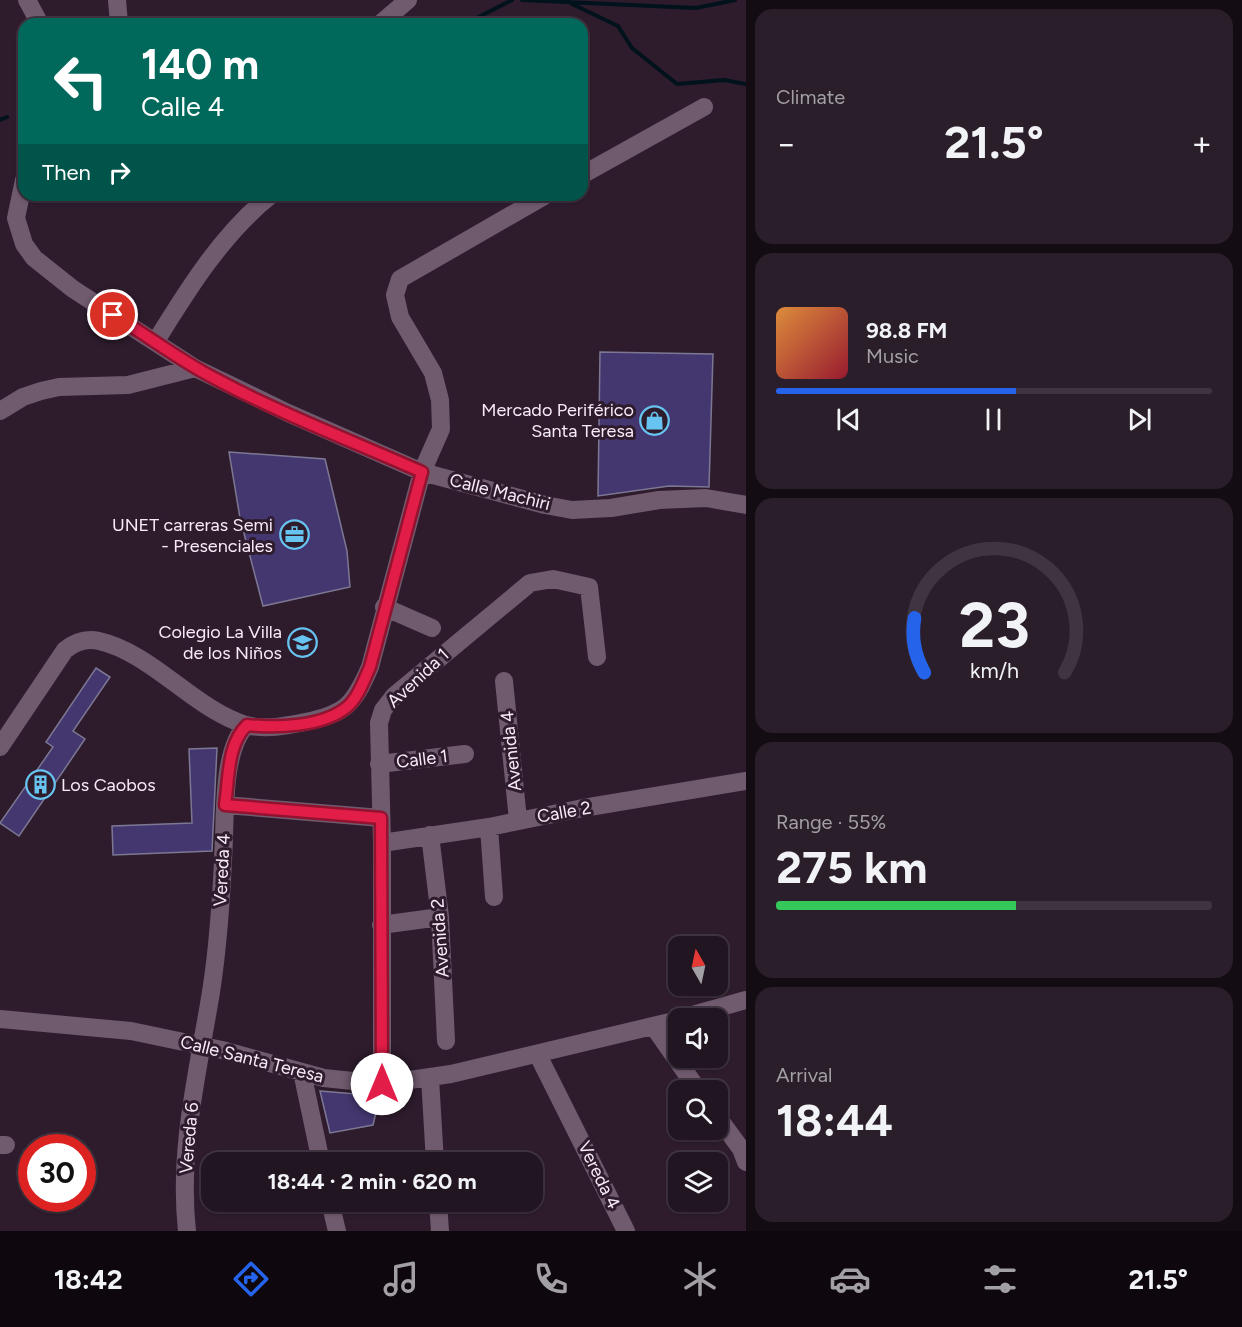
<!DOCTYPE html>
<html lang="en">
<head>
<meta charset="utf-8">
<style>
	:root { --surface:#221522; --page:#2a1e2a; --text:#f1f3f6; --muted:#a29fa5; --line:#3f3440; --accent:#2563eb }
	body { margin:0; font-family:Figtree,sans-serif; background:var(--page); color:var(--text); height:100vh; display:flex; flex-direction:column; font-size:22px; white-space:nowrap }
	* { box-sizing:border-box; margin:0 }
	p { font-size:20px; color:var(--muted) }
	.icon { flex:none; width:33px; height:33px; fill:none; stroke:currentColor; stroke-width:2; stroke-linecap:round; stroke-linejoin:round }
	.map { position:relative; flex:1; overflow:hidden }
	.details { display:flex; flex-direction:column; gap:9px; padding:9px; background:#130c13; width:496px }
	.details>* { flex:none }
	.top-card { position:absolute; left:18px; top:18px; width:570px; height:183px; border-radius:18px; box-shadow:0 2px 4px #0004,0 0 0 2px var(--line); background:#00695c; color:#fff; overflow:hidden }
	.needle { width:39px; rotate:351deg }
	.controls { position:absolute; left:668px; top:936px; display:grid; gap:12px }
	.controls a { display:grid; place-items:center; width:60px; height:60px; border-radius:12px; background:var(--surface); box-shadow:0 2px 4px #0004,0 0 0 2px var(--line); font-size:30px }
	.speed { position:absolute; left:18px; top:1134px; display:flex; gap:12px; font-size:30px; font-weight:700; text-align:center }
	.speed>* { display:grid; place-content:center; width:78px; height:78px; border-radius:50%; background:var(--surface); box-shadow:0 2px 4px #0004,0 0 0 2px var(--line); line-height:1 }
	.speed .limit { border:9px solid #d22; background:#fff; color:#111 }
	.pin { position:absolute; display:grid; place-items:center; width:51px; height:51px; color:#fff; margin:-26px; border:3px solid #fff; border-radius:50%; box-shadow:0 2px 6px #0007 }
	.me { position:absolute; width:66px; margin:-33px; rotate:0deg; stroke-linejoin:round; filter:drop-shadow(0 0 4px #0008) }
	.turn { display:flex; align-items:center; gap:21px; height:126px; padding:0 24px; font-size:27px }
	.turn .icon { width:78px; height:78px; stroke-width:2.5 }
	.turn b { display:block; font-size:42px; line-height:51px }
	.then { display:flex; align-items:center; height:57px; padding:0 24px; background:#0003; gap:12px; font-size:22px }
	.big { font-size:45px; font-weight:700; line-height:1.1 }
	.details .card { flex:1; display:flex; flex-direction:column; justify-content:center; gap:9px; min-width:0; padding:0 21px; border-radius:18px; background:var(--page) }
	.details .dial { align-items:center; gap:0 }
	.dial svg { height:156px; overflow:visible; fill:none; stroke:var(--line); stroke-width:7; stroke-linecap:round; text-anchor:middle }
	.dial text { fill:var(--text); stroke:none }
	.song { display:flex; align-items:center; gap:18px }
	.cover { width:72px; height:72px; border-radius:9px; background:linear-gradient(135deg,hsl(30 70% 55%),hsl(350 70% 35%)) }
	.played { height:6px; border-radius:3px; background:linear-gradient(90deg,var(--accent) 55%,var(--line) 55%) }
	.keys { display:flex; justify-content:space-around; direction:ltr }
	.heat { display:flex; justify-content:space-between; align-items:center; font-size:33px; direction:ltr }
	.charge { height:9px; border-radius:4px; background:linear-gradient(90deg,#34c759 55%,var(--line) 0) }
	.trip { position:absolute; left:201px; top:1152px; width:342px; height:60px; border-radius:18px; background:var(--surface); box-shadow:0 2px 4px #0004,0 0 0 2px var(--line); font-weight:700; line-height:60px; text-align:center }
	.tabs { display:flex; height:96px; justify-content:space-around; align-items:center; background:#0e080e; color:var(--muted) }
	.tabs .icon { width:42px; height:42px }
	.tabs .current { color:var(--accent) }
	.tabs b { font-size:27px; color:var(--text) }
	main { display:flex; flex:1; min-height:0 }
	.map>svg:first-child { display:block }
</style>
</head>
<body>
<main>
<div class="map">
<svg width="746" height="1231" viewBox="0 0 746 1231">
	<rect width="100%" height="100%" fill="#2e1c2d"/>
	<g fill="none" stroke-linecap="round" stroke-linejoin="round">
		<!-- stream -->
		<path stroke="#00121c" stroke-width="4" d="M522,0L696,8L735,0
			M572,4L618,26L632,48L677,84L724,80L746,84
			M465,24L512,0
			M0,120L7,117"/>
	</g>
	<!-- building -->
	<path fill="#443770" stroke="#7c7893" stroke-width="1.5" d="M600,352L713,354L709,487L669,486L598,496Z
		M229,452L325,459L347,551L350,587L263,606L240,518Z
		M96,668L110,677L73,731L85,739L19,836L0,823L53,747L46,742Z
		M217,748L212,851L113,855L112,826L192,823L189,749Z
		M320,1091L380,1096L373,1125L330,1133Z"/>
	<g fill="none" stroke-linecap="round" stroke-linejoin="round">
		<!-- minor -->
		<path stroke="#705a6e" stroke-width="18" d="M27,0L40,24
			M117,0L119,24
			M380,24L408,0
			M582,175L704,107
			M24,180L16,218L24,244L34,258L73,289L195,368L288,413L422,472L545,505L572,510L611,508L659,500L706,498L746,505
			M156,341C188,289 223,233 271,195
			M0,411L23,397L41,391L59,387L128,385L195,368
			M384,607L432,628
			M504,681L518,820
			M0,747L65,650C75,642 86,638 99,641C152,653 194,709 246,725C266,730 286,726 305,722C346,714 354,704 370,667L422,472L441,429L440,400L433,373L400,317L395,295L400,279L546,195
			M379,764L465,754
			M225,805L381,818
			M489,827L494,897
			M430,835L440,917L446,1041
			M382,843L489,827L583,808L746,781
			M381,925L440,917
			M682,1018L746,1000
			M0,1019L131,1031L222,1050L324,1078L382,1084L451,1074L678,1020
			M654,1027L698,1090
			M538,1055L626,1231
			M302,1072L321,1162
			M430,1078L435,1162
			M382,1084V843L379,723L383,710L394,696L530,583L553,579L589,587L597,657
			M717,1116L741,1149L746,1162
			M0,1145H6
			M330,1202L337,1231
			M438,1202L440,1231
			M187,1231C178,1150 198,1072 211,992C219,941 222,889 224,838C225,807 224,746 247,725"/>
	</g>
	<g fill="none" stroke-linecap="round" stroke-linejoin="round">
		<defs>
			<path id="route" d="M113,315C147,335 179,360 214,378C281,414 352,441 422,472L370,667C364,680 358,698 347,707C323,727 276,728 247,725C227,744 229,779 225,805L381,818L382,1084"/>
		</defs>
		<!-- route casing -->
		<use href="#route" stroke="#92132f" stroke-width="15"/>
		<!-- route -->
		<use href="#route" stroke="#e11d48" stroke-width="10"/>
	</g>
	<!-- icons -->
	<defs>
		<symbol id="shop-ring" viewBox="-11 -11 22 22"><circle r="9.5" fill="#2e1c2d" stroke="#67c4f0" stroke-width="1.5"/><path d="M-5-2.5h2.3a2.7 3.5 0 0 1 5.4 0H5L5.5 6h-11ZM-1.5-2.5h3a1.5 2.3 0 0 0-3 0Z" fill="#67c4f0"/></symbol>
		<symbol id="office-ring" viewBox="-11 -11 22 22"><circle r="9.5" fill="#2e1c2d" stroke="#67c4f0" stroke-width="1.5"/><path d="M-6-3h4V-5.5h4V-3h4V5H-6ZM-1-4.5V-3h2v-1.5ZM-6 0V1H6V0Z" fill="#67c4f0"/></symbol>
		<symbol id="school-ring" viewBox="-11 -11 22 22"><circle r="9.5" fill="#2e1c2d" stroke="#67c4f0" stroke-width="1.5"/><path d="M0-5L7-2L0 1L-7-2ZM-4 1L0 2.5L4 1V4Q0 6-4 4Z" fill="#67c4f0"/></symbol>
		<symbol id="building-ring" viewBox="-11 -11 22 22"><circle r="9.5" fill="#2e1c2d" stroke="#67c4f0" stroke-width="1.5"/><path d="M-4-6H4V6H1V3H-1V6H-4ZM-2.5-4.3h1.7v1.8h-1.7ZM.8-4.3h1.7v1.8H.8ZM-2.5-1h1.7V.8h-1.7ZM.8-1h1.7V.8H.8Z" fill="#67c4f0"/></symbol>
	</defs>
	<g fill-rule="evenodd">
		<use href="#shop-ring" x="638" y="404" width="33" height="33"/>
		<use href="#office-ring" x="278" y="518" width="33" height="33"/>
		<use href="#school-ring" x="286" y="626" width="33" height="33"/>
		<use href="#building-ring" x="24" y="768" width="33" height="33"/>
	</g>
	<g text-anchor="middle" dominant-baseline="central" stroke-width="6" stroke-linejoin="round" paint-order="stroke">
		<!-- poi labels -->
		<g font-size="18" fill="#f8ebf7" stroke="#2e1c2d" text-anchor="end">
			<text x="634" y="410">Mercado Periférico<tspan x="634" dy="21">Santa Teresa</tspan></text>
			<text x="273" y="525">UNET carreras Semi<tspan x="273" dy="21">- Presenciales</tspan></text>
			<text x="282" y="632">Colegio La Villa<tspan x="282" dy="21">de los Niños</tspan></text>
			<text x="61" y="785" text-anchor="start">Los Caobos</text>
		</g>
		<!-- street labels -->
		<g font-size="18" fill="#f8ebf7" stroke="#2e1c2d">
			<text transform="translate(500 492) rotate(14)">Calle Machiri</text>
			<text transform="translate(418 678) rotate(-43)">Avenida 1</text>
			<text transform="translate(511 751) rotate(-96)">Avenida 4</text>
			<text transform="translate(422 759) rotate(-7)">Calle 1</text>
			<text transform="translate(564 812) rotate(-10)">Calle 2</text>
			<text transform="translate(222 870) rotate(-87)">Vereda 4</text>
			<text transform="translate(440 938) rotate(-94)">Avenida 2</text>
			<text transform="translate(252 1059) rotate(14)">Calle Santa Teresa</text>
			<text transform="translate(189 1138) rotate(-85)">Vereda 6</text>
			<text transform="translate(599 1175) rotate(64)">Vereda 4</text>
		</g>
	</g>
</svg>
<div class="controls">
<a><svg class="needle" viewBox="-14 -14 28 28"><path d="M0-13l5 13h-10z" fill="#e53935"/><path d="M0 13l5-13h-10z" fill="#a29fa5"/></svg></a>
<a><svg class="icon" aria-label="sound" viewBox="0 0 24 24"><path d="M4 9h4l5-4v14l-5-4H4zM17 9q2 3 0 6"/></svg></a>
<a><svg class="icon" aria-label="search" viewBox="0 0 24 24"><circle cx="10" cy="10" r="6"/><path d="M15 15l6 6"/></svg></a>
<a><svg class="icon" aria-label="layers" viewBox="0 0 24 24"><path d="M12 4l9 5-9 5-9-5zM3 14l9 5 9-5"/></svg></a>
</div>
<div class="speed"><div class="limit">30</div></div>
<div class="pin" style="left:113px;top:315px;background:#d93025"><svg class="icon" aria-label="arrive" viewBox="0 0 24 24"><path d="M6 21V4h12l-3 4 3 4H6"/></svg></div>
<svg class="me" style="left:382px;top:1084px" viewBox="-20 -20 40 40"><circle r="19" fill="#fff"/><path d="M0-13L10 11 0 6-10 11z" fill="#e11d48"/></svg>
<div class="trip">18:44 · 2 min · 620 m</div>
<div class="top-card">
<div class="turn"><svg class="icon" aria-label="left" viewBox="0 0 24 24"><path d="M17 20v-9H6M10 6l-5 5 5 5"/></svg><div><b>140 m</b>Calle 4</div></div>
<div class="then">Then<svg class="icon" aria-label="right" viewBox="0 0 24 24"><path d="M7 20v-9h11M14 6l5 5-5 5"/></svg></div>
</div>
</div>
<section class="details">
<div class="card"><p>Climate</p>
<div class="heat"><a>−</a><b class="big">21.5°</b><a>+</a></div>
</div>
<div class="card">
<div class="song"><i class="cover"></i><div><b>98.8 FM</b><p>Music</p></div></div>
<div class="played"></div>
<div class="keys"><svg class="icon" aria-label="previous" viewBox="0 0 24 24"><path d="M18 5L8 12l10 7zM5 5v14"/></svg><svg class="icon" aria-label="pause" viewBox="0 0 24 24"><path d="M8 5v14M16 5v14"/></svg><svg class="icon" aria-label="next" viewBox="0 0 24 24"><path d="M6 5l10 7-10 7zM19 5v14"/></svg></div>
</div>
<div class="card dial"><svg viewBox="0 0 100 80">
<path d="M14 69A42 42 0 1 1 86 69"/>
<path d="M14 69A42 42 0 0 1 9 41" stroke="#2563eb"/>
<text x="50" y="56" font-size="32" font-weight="700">23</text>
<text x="50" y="72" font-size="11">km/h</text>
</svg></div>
<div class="card"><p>Range · 55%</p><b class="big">275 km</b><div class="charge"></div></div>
<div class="card"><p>Arrival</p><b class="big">18:44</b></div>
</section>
</main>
<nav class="tabs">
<b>18:42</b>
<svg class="icon current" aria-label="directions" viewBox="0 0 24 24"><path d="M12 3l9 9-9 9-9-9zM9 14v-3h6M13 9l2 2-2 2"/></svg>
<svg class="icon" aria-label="music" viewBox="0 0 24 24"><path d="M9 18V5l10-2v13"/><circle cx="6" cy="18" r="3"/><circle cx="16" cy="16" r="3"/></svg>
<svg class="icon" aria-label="phone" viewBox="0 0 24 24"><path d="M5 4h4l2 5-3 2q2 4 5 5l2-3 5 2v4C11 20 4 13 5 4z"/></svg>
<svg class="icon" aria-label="climate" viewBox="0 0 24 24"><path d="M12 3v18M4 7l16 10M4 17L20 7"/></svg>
<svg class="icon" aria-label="car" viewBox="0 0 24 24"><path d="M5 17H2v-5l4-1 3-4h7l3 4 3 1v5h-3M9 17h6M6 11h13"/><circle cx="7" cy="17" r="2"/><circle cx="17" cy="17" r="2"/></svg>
<svg class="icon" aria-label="filters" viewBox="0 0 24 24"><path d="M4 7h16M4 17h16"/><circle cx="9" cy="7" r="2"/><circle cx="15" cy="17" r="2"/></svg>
<b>21.5°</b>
</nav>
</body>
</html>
